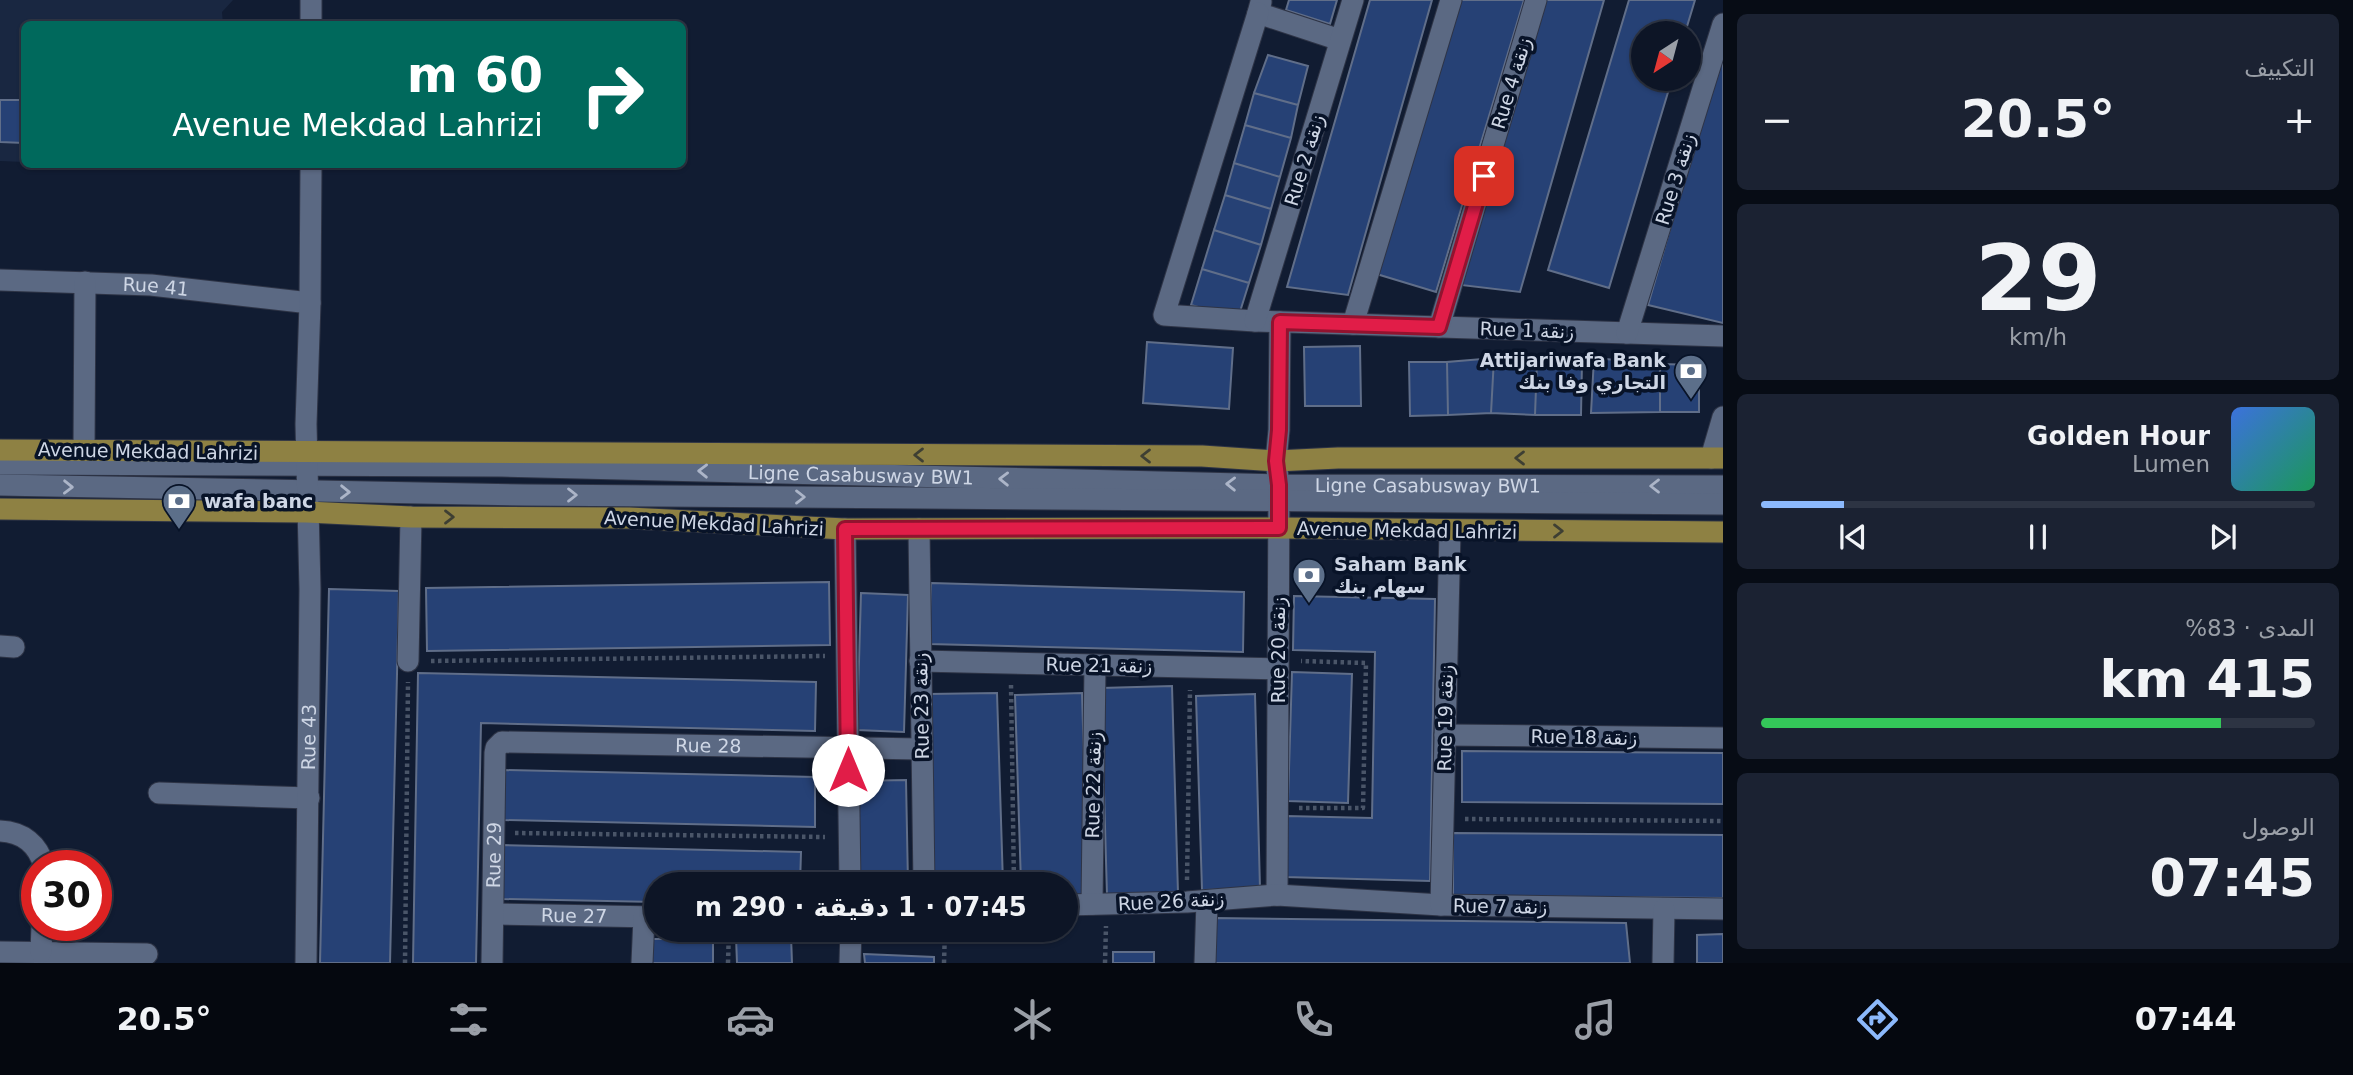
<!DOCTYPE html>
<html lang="ar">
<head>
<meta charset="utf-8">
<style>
	:root { --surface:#0d1526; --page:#1b2232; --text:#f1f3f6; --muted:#9a9fa7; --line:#2d3443; --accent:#8cb9fc }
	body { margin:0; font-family:"DejaVu Sans","Noto Naskh Arabic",sans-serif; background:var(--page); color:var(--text); direction:rtl; height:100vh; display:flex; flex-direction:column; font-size:26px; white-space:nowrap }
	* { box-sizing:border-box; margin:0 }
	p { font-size:23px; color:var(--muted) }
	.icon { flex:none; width:38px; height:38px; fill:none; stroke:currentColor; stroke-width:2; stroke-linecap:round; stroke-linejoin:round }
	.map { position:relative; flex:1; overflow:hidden; direction:ltr }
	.drawer { display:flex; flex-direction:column; gap:14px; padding:14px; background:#070c15; width:630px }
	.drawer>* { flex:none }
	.hud { position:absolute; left:21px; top:21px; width:665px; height:147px; border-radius:10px; box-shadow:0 2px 5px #0004,0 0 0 2px var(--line); direction:rtl; background:#00695c; color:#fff; overflow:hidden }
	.needle { width:46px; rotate:216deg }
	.tools { position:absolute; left:1631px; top:21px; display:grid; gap:14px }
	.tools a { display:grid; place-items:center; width:70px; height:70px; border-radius:50%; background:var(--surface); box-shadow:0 2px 5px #0004,0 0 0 2px var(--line); font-size:35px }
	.speed { position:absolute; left:21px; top:850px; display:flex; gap:14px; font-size:35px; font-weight:700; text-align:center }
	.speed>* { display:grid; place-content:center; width:91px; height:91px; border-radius:50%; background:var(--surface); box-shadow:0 2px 5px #0004,0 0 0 2px var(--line); line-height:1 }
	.speed .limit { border:10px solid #d22; background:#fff; color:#111 }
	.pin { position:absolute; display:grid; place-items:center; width:60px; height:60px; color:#fff; margin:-30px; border-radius:14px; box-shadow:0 4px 10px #0006 }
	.me { position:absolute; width:77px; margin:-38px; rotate:0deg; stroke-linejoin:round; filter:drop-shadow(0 0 5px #0008) }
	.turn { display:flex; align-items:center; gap:24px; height:147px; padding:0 28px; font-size:32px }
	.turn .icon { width:91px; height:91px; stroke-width:2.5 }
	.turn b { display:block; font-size:49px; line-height:60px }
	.big { font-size:52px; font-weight:800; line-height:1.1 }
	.drawer .tile { flex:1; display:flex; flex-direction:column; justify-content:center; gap:10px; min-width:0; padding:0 24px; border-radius:10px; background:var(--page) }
	.drawer .dial { align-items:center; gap:0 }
	.dial b { font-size:91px; line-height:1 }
	.song { display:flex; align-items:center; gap:21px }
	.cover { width:84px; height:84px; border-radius:10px; background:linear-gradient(135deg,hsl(220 70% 55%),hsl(150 70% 35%)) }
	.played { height:7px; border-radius:4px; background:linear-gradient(90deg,var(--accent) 15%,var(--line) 15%) }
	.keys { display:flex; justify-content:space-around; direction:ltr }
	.heat { display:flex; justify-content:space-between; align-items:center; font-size:38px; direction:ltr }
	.charge { height:10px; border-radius:5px; background:linear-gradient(90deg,#34c759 83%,var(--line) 0) }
	.trip { position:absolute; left:644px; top:872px; width:434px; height:70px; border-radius:35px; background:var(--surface); box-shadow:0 2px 5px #0004,0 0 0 2px var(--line); font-weight:800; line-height:70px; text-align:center; direction:rtl }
	.menu { display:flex; height:112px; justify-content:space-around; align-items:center; background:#05080f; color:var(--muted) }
	.menu .icon { width:49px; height:49px }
	.menu .current { color:var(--accent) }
	.menu b { font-size:32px; color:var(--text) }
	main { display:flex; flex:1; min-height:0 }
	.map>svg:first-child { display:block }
</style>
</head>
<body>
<main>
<section class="drawer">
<div class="tile"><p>التكييف</p>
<div class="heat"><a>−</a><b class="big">20.5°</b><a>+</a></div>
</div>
<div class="tile dial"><b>29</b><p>km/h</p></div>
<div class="tile">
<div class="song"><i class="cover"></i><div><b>Golden Hour</b><p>Lumen</p></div></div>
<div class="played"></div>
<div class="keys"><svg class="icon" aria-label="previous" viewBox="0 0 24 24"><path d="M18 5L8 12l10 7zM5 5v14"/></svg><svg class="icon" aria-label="pause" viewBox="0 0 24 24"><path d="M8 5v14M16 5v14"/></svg><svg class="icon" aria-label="next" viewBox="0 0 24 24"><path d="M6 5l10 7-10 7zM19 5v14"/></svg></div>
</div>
<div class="tile"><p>المدى · 83%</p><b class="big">415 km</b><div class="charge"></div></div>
<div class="tile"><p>الوصول</p><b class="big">07:45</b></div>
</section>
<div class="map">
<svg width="1723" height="963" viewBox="0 0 1723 963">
	<rect width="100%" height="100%" fill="#111c32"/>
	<!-- built -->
	<path fill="#192741" d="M0,0H233L222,12L223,24H24V162L0,161Z"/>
	<!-- building -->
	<path fill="#264175" stroke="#606e89" stroke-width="2" d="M1289,0H1337L1330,24L1286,10Z
		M1370,0H1432L1348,295L1287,287Z
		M1452,0H1524L1436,292L1370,272Z
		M1543,0H1604L1520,292L1461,285Z
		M1629,0H1695L1685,33H1643V79H1672L1609,288L1548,270Z
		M1723,46V323L1648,305Z
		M1268,55L1308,66L1298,105L1254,93Z
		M1254,93L1298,105L1291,138L1245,125Z
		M0,100H24V143L0,142Z
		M1245,125L1291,138L1280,177L1234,163Z
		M1234,163L1280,177L1271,209L1225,195Z
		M1225,195L1271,209L1261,245L1214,230Z
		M1214,230L1261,245L1249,283L1202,269Z
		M1202,269L1249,283L1238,318L1191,305Z
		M1147,342L1233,348L1229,409L1143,403Z
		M1360,346L1361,406H1305L1304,347Z
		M1494,358L1537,361L1535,415L1491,413Z
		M1494,358L1491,413L1448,415L1447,362Z
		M1594,358L1660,364V412L1591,413Z
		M1537,361H1582L1581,415H1535Z
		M1409,362H1447L1448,415L1410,416Z
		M1660,364L1699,365V412H1660Z
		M829,582L830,645L427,651L426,588Z
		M931,583L1244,592L1243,652L929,644Z
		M329,589L399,591L390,963H320Z
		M861,593L908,595L904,732L857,730Z
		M1294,596L1435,599L1430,881L1285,877L1287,816L1372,818L1375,652L1293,650Z
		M1292,672L1352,674L1348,803L1288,801Z
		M418,673L816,682L815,731L481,723L476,963H413Z
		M1172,686L1178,893L1107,895L1101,688Z
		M997,693L1003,884H933L928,694Z
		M1082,693L1088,896H1066V884H1021L1015,695Z
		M1255,694L1260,889L1202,890L1196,696Z
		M1462,751L1723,753V804L1462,802Z
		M504,770L815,777V827L503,820Z
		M906,780L908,884H855L854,781Z
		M1453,833L1723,835V898L1453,896Z
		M502,845L801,852L800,884H656V902L503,899Z
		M1215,918L1626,923L1630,963H1215Z
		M1723,934V963H1697V935Z
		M791,936L792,963H737L736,937Z
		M650,939H713V963H650Z
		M1113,952H1154V963H1113Z
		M864,954L934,957V963H865Z"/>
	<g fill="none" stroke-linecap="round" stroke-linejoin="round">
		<defs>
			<g id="minor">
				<path d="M1261,2L1258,13L1340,40"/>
				<path d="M1258,13L1164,315L1255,321L1723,336"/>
				<path d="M311,24V0"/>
				<path id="s1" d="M0,280L151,285L310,303"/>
				<path d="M1255,321L1353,0"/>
				<path d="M1353,324L1451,0"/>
				<path d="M1439,327L1536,0"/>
				<path d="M1627,333L1723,24"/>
				<path d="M84,450L85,282"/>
				<path d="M1711,458L1723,417"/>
				<path id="s2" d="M0,464L501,466L1279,485L1723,486"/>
				<path d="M0,485L525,495L1723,504"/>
				<path d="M845,529L850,884"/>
				<path d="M919,529L924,884"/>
				<path d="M0,646L14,647"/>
				<path d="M408,661L411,517"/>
				<path d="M920,661L1278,669"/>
				<path d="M1445,735L1723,738"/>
				<path d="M159,793L309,798"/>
				<path d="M0,831C23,832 38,844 44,866"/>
				<path d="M1277,895L1279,485L1276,461L1279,430L1280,322"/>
				<path d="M1092,904L1095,665"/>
				<path d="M1066,905L1187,902L1277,895L1441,905L1723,909"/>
				<path d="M1441,905L1450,531"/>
				<path id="s3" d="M494,914L656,917"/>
				<path d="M0,952L147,954"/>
				<path d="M41,952L42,926"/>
				<path id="s4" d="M306,963L310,589L306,424L310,303L311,164"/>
				<path id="s5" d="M492,963L495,753L496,748L502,742L921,749"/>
				<path d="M642,963L644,917"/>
				<path d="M850,963L851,929"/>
				<path d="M1205,963L1207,901"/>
				<path d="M1663,963L1664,909"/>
			</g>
			<path id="major" d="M0,450L1202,456L1276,461L1338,458H1723
				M0,509L307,512L411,517L629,518L845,529L1279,528L1723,532"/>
		</defs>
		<!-- minor casing -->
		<use href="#minor" stroke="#2e3446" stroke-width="23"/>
		<!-- major casing -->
		<use href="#major" stroke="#2e3446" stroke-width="23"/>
		<!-- path -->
		<path stroke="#4a5568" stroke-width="4.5" stroke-dasharray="3.5 3.5" stroke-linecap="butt" d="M431,661L825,656
			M1011,685L1014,884
			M1299,808H1363L1366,663L1301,661
			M1465,819L1723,821
			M515,833L825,837
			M1187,880L1190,690
			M405,963L408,682
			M728,963L729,929
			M944,963L945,929
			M1105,963L1106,926"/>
		<!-- minor -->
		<use href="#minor" stroke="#5b6983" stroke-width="21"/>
		<!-- major -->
		<use href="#major" stroke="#8e8143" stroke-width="21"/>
	</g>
	<!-- one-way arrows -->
	<defs><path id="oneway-chevron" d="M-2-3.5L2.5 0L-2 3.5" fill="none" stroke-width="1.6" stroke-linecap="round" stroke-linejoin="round" transform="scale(1.75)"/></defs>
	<g stroke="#3e3f33">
		<use href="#oneway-chevron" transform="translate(919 455) rotate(-180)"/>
		<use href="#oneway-chevron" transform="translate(1146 456) rotate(-180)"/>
		<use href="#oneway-chevron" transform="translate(1520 458) rotate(180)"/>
		<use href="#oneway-chevron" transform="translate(449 517)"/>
		<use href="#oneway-chevron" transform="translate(1558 531)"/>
	</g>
	<g stroke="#acb5c8">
		<use href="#oneway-chevron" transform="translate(703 471) rotate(-179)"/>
		<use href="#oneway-chevron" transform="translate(1004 479) rotate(-179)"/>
		<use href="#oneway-chevron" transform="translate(1231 484) rotate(-179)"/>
		<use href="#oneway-chevron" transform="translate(1655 486) rotate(-180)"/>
		<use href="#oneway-chevron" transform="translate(68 487) rotate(1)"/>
		<use href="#oneway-chevron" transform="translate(345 492) rotate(1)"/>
		<use href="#oneway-chevron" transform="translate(572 495)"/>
		<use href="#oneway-chevron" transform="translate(800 497)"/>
	</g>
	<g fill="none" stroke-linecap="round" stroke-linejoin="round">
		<defs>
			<path id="route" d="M848,770L845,529L1279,528V485L1276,461L1279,430L1280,322L1439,327L1484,176"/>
		</defs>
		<!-- route casing -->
		<use href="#route" stroke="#92132f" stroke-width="18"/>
		<!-- route -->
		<use href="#route" stroke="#e11d48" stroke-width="12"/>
	</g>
	<!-- icons -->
	<defs>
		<symbol id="bank-pin" viewBox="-11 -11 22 30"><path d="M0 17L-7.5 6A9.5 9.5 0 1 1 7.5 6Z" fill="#5c6f8a" stroke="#081328"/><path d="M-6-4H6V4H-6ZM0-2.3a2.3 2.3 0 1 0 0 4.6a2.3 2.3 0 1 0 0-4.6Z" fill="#fff"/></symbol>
	</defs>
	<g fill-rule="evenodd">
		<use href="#bank-pin" x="1672" y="352" width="38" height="52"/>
		<use href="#bank-pin" x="160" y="482" width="38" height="52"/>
		<use href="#bank-pin" x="1290" y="556" width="38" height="52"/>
	</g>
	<g text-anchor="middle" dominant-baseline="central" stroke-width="7" stroke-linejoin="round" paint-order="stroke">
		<!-- street labels -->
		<g font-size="19" fill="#ced6e5" stroke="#081328">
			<text transform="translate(1511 83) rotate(-73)">Rue 4 زنقة</text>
			<text transform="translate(1304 160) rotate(-73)">Rue 2 زنقة</text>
			<text transform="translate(1675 179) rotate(-73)">Rue 3 زنقة</text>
			<text stroke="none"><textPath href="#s1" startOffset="156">Rue 41</textPath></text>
			<text transform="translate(1527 330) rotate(2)">Rue 1 زنقة</text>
			<text transform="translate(148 451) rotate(1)">Avenue Mekdad Lahrizi</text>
			<text stroke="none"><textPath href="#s2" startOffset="861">Ligne Casabusway BW1</textPath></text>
			<text stroke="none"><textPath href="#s2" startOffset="1428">Ligne Casabusway BW1</textPath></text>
			<text transform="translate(714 523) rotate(3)">Avenue Mekdad Lahrizi</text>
			<text transform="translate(1407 530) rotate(1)">Avenue Mekdad Lahrizi</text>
			<text transform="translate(1278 650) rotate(-90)">Rue 20 زنقة</text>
			<text transform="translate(1099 665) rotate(1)">Rue 21 زنقة</text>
			<text transform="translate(921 706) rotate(-91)">Rue 23 زنقة</text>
			<text transform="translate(1445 718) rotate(-89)">Rue 19 زنقة</text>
			<text transform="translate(1584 737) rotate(1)">Rue 18 زنقة</text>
			<text stroke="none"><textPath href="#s4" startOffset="226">Rue 43</textPath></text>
			<text stroke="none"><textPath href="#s5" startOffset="430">Rue 28</textPath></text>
			<text transform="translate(1093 785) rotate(-89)">Rue 22 زنقة</text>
			<text stroke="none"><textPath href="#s5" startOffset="108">Rue 29</textPath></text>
			<text transform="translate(1171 901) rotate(-3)">Rue 26 زنقة</text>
			<text transform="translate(1500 906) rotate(1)">Rue 7 زنقة</text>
			<text stroke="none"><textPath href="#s3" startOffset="80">Rue 27</textPath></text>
		</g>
		<!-- poi labels -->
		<g font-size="19" font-weight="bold" fill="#ced6e5" stroke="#081328" text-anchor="start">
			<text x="1666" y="360" text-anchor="end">Attijariwafa Bank<tspan x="1666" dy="22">التجاري وفا بنك</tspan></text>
			<text x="204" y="501">wafa banc</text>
			<text x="1334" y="564">Saham Bank<tspan x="1334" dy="22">سهام بنك</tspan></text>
		</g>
	</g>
</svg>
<div class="tools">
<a><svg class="needle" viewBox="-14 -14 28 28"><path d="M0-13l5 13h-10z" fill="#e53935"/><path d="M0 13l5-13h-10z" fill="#9a9fa7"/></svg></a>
</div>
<div class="speed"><div class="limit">30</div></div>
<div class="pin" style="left:1484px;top:176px;background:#d93025"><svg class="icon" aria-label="arrive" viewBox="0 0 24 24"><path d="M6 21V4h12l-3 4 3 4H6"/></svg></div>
<svg class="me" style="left:848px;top:770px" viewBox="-20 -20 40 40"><circle r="19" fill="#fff"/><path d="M0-13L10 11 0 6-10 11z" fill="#e11d48"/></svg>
<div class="trip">07:45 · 1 دقيقة · 290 m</div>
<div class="hud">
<div class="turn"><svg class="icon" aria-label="right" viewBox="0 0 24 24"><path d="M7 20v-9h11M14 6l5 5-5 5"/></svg><div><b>60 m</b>Avenue Mekdad Lahrizi</div></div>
</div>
</div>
</main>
<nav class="menu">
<b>07:44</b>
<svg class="icon current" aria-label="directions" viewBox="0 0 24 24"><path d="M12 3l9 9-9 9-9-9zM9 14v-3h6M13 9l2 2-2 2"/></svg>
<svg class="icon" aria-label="music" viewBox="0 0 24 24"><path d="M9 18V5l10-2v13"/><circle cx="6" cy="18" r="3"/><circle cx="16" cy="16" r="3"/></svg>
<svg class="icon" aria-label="phone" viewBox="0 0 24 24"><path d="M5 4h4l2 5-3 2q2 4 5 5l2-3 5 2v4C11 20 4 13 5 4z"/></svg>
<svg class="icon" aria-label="climate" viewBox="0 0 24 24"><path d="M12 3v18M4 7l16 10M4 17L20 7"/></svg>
<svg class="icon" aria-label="car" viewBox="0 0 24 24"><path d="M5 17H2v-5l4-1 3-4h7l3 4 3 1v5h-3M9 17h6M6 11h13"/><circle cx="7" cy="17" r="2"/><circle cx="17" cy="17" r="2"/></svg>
<svg class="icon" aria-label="filters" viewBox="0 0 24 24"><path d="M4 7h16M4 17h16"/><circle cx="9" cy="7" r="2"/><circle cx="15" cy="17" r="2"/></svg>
<b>20.5°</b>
</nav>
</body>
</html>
